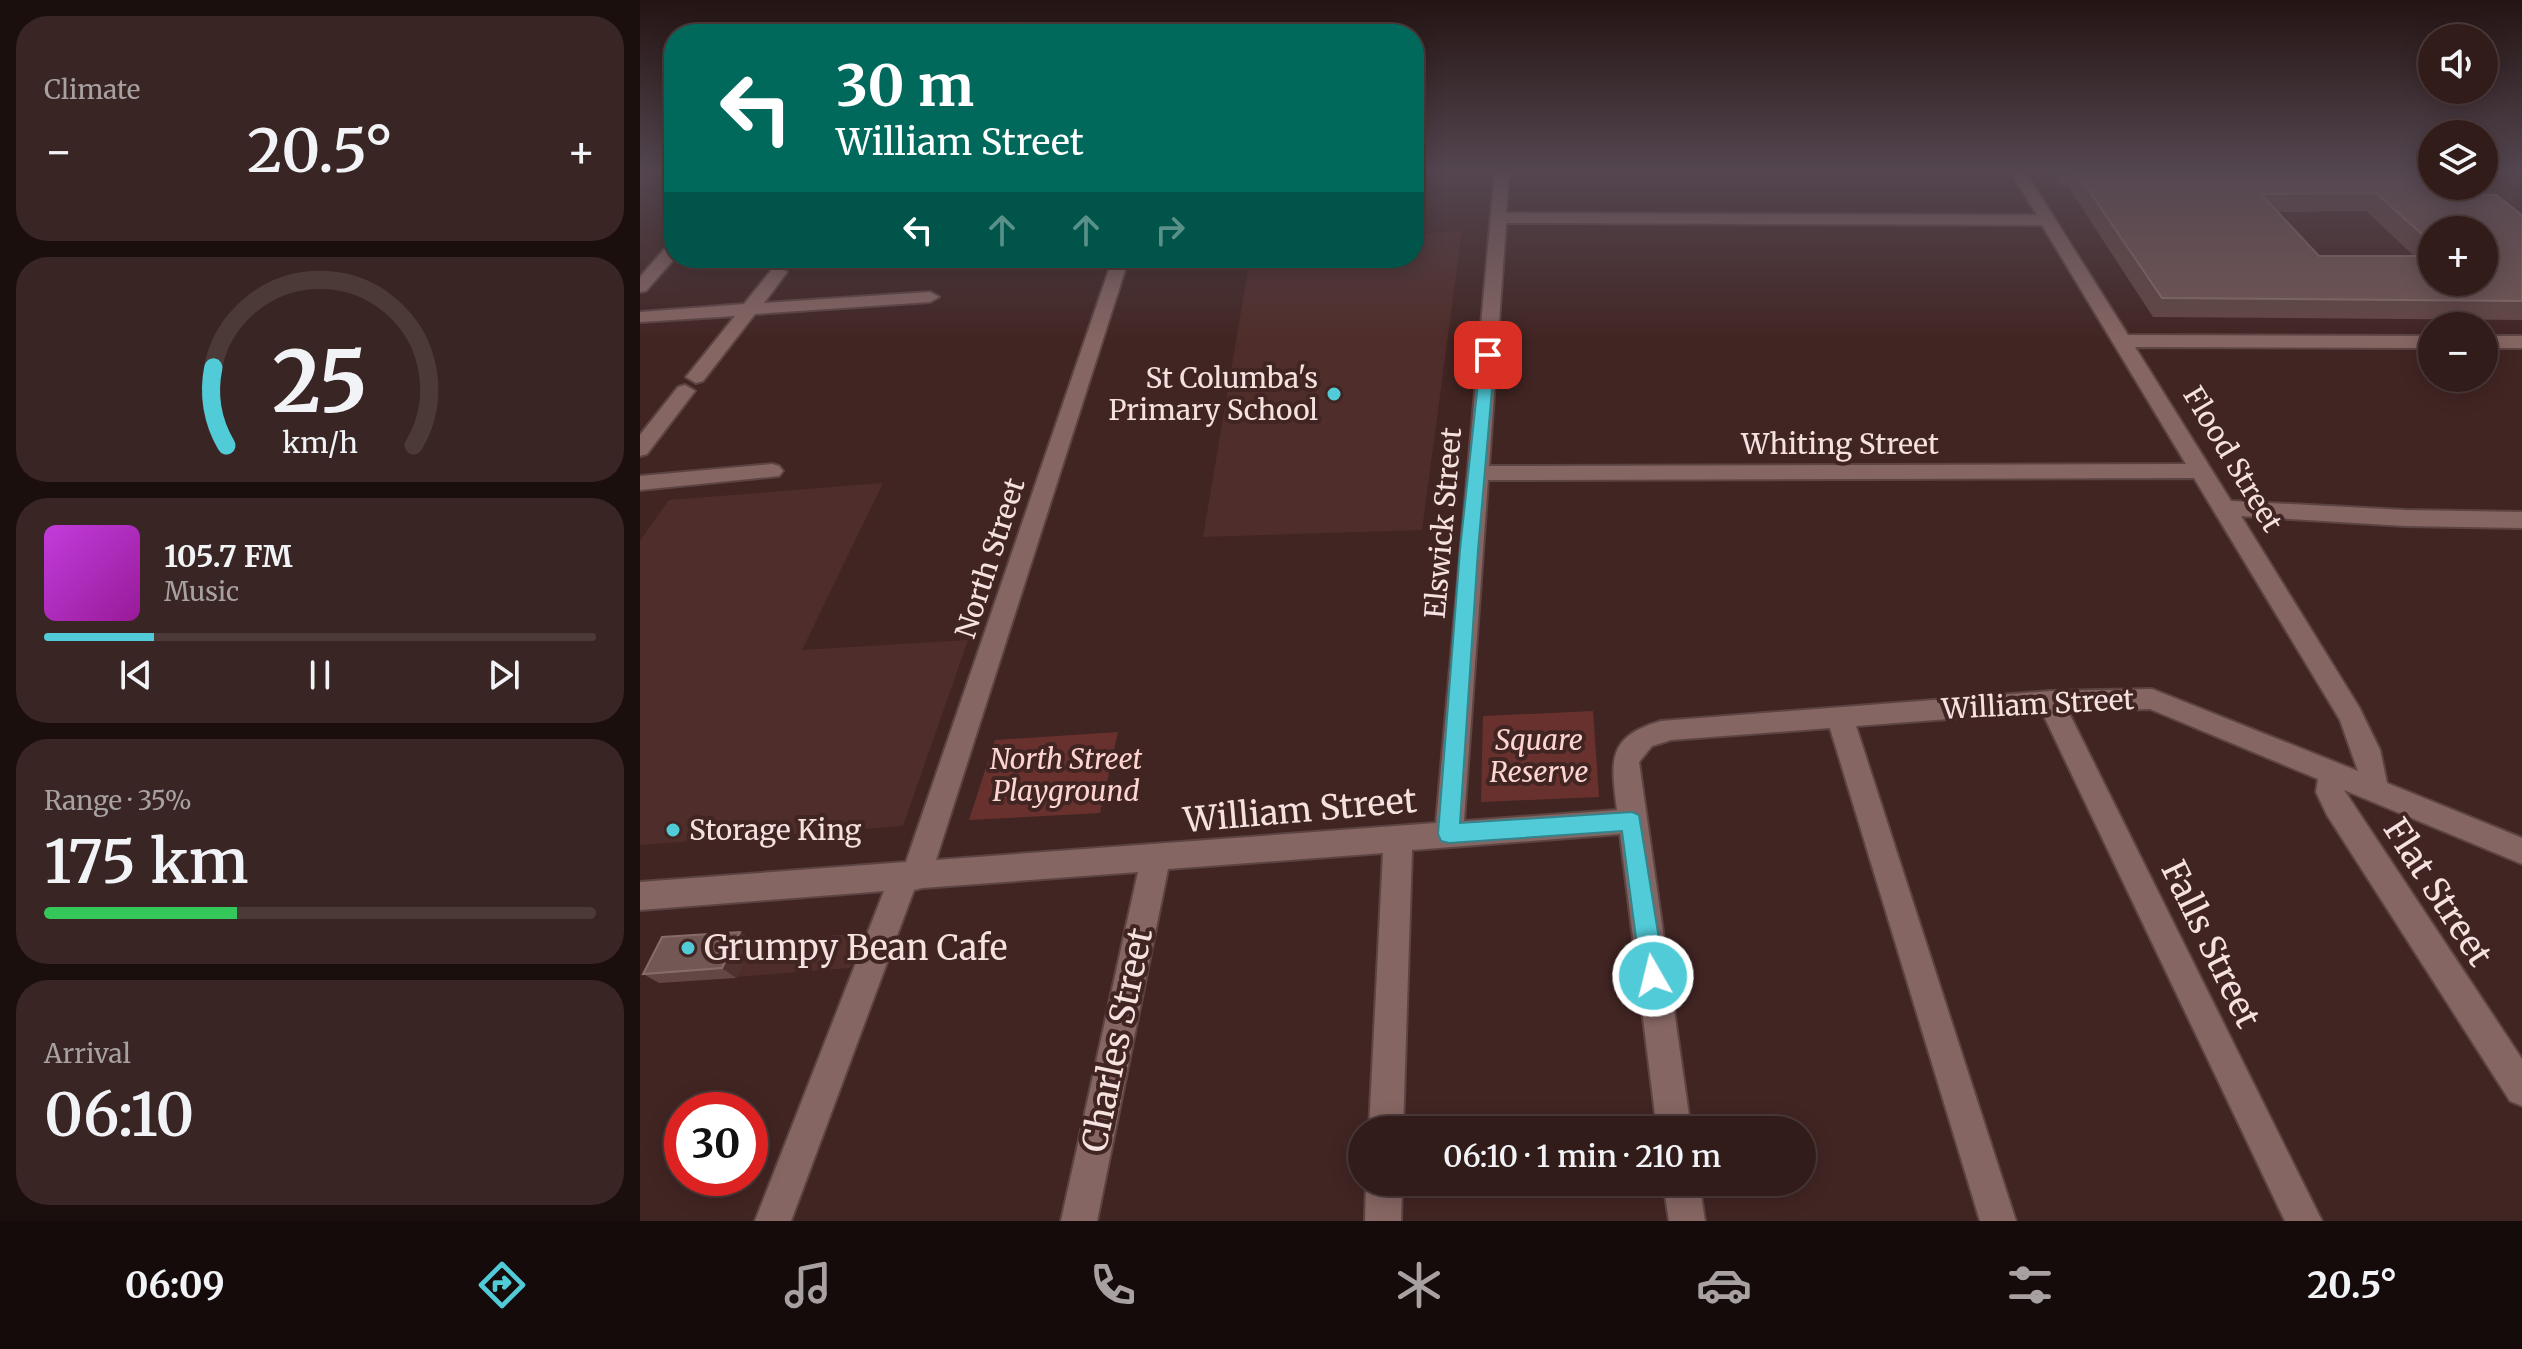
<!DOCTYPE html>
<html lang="en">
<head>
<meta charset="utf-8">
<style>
	:root { --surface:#311c1a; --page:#392523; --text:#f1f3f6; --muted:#a8a1a2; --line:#4c3a39; --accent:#52cbd8 }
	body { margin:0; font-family:Merriweather,serif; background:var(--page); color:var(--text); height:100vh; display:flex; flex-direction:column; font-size:30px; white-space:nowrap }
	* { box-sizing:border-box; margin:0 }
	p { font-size:26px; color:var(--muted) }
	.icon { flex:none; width:44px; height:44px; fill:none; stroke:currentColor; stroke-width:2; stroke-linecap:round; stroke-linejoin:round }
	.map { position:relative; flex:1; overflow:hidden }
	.drawer { display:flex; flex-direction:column; gap:16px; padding:16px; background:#1b0f0e; width:640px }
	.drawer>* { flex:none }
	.guide { position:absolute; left:24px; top:24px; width:760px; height:244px; border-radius:32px; box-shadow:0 4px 20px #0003,0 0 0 2px var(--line); background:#00695c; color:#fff; overflow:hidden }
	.buttons { position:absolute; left:1778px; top:24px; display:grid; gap:16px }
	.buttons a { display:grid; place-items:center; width:80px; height:80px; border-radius:50%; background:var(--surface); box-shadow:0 4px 20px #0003,0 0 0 2px var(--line); font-size:40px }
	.speed { position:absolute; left:24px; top:1092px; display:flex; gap:16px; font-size:40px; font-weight:700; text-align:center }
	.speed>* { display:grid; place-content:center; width:104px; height:104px; border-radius:50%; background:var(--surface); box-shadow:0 4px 20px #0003,0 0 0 2px var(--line); line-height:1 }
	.speed .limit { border:12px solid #d22; background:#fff; color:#111 }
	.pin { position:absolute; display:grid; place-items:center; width:68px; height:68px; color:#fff; margin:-34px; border-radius:16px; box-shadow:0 4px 12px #0006 }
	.me { position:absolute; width:88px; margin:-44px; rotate:352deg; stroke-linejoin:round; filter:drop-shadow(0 0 6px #0008) }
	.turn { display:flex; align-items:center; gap:28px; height:168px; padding:0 40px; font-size:36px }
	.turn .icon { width:104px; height:104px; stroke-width:2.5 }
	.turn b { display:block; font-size:56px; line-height:68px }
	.lanes { display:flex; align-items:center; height:76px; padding:0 40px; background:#0003; justify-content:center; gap:40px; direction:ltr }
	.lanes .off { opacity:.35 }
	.big { font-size:60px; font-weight:600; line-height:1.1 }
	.drawer .tile { flex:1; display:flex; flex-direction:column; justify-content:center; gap:12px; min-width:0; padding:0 28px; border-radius:32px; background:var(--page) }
	.drawer .dial { align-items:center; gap:0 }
	.dial svg { height:208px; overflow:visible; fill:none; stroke:var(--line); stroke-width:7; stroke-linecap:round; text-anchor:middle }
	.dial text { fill:var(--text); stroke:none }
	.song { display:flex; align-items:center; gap:24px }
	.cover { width:96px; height:96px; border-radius:12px; background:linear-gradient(135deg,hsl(290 70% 55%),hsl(300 70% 35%)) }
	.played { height:8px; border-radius:4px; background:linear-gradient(90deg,var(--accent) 20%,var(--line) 20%) }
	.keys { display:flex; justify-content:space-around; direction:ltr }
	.heat { display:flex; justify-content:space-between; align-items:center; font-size:44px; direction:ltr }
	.charge { height:12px; border-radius:6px; background:linear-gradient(90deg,#34c759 35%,var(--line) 0) }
	.trip { position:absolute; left:708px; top:1116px; width:468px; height:80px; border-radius:40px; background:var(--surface); box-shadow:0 4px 20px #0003,0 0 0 2px var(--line); font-weight:600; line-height:80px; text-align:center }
	.menu { display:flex; height:128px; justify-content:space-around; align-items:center; background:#140b0a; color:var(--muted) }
	.menu .icon { width:56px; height:56px }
	.menu .selected { color:var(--accent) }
	.menu b { font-size:36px; color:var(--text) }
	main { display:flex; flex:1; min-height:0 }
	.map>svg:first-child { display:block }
</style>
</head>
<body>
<main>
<section class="drawer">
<div class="tile"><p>Climate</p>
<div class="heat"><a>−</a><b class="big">20.5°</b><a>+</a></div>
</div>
<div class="tile dial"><svg viewBox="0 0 100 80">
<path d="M14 69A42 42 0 1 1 86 69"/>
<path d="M14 69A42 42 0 0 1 9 39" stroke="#52cbd8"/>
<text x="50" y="56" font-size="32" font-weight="700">25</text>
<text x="50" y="72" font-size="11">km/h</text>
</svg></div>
<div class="tile">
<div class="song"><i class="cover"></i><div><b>105.7 FM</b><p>Music</p></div></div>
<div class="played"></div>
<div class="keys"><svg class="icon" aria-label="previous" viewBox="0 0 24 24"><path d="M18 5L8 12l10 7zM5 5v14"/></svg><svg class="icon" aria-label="pause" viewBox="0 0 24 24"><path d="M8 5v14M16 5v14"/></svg><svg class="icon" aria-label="next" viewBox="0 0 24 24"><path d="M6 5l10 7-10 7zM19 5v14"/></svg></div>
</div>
<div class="tile"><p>Range · 35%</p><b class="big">175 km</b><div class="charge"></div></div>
<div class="tile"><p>Arrival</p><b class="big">06:10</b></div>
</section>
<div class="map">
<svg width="1882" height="1221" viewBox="0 0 1882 1221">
	<rect width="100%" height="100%" fill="#412523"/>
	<!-- built -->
	<path fill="#4f2d2a" d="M822,231L782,530L563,537L610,258H774V234Z
		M243,483L162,650L328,640L263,826L0,845V541L29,500Z
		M224,933L210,968L19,983L37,947Z"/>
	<!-- green -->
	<path fill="#69312e" d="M953,711L959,797L841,802L843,716Z
		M478,732L460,813L329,820L355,740Z"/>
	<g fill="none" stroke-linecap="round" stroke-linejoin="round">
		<defs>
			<path id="minor" d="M855,170H869L866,213L1397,215L1370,170H1384L1488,335L1792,336V348L1495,347L1591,501L1765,510L1882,512V528L1765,526L1601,516L1719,707L1740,750L1747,783L1882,838V864L1704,790L1882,1059V1106L1870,1101L1687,815L1676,792L1678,779L1510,709L1428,711L1682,1221H1645L1402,712L1216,726L1376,1221H1340L1190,728L1031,740L1012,746L999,762L1051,1130H1017L980,834L772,850L763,1130H729L743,853L528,869L457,1221H421L498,872L282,888L274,890L151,1221H115L244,891L0,910V882L266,862L473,258H489L296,860L796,823ZM866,223L1402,225L1546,464L849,466ZM1554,478L1700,720L1718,771L1512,689L1410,691L1021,721C966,737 971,761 977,810L824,821L848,480Z
				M34,244L35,258L6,291L0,292V277L28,245Z
				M139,267L147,272L124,303L290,292L299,297L290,302L115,314L63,381L56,383L46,377L95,316L0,322V312L104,304L133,268Z
				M1844,336H1882V348H1844Z
				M45,385L55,391L7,454L0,456V435L38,387Z
				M132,464L139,466L143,471L139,476L0,490V476Z
				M726,1182H762L761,1221H725Z
				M1023,1182H1059L1065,1221H1029Z"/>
		</defs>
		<!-- minor casing -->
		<use href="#minor" stroke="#5c4443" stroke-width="4"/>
		<!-- minor -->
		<use href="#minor" fill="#866663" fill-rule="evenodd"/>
	</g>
	<!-- wall -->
	<path fill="#634744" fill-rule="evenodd" d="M1410,170H1786L1815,194L1882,215V320L1513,317L1427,185H1420ZM1726,211L1774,256H1679L1637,212ZM1792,230L1844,282H1792Z
		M100,932L113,942L96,978L19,983L3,974Z"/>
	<!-- shaded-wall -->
	<path fill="#4f3230" d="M100,932L113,942L96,978L82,968Z"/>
	<!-- building -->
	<path fill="#735755" stroke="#876d6a" stroke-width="2" fill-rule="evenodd" d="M1435,170H1786L1792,175V186H1805L1815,194L1856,195L1882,215V301L1522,298ZM1736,193L1792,243V230H1844V282H1792V256H1679L1621,194Z
		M100,932L82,968L3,974L22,937Z"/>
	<!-- sky -->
	<linearGradient id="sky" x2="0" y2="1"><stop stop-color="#241413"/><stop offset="0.5" stop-color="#544650"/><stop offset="1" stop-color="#544650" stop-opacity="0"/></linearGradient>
	<rect width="1882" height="341" fill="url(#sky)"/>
	<!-- route -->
	<path fill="#52cbd8" stroke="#35848c" stroke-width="2" d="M848,351L855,355L838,550L820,823L992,812L999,815L1025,976L1021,984L1013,987L1004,984L1001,976L982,831L809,843L801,841L798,834L820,550L841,355Z"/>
	<!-- markers -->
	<g fill="#52cbd8" stroke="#412523" stroke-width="3">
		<circle cx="694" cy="394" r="8"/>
		<circle cx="33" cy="830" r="8"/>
		<circle cx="48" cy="948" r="8"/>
	</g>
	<g text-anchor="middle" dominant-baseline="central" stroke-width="8" stroke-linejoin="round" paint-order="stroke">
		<!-- poi labels -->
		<g font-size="28" fill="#f5e2e0" stroke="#412523" text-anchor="end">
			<text x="678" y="378">St Columba's<tspan x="678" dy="32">Primary School</tspan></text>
			<text x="49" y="830" text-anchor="start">Storage King</text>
		</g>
		<!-- street labels -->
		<g font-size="28" fill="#f5e2e0" stroke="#412523">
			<text x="1200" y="444">Whiting Street</text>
			<text transform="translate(1593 459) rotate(59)">Flood Street</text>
			<text transform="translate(803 523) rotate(-85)">Elswick Street</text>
			<text transform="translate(350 558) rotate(-72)">North Street</text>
			<text transform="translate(1398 704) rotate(-3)">William Street</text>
		</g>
		<!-- park labels -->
		<g font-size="28" font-style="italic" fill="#ffd5d1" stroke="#412523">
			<text x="899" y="740">Square<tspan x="899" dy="32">Reserve</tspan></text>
			<text x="426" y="759">North Street<tspan x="426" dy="32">Playground</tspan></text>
		</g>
		<!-- near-street labels -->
		<g font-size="34" fill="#f5e2e0" stroke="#412523">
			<text transform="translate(660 810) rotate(-5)">William Street</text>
			<text transform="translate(1798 892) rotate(57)">Flat Street</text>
			<text transform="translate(1571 944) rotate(64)">Falls Street</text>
			<text transform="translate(477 1040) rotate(-78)">Charles Street</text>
		</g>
		<!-- near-poi labels -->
		<g font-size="34" fill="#f5e2e0" stroke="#412523" text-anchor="start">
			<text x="64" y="948">Grumpy Bean Cafe</text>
		</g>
	</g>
</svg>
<div class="buttons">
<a><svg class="icon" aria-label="sound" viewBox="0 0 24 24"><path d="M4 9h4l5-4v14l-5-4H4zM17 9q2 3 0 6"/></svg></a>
<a><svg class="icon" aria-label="layers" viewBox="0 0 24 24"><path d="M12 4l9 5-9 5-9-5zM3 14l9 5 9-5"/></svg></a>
<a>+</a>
<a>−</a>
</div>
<div class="speed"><div class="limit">30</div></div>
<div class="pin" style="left:848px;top:355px;background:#d93025"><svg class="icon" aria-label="arrive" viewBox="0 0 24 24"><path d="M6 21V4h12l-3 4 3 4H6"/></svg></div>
<svg class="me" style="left:1013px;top:976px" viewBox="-20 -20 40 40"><circle r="17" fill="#52cbd8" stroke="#fff" stroke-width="3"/><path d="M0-11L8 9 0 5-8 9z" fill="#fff"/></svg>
<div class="trip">06:10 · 1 min · 210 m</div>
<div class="guide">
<div class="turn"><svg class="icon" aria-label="left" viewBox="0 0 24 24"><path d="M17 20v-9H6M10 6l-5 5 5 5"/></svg><div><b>30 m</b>William Street</div></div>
<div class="lanes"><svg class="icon" aria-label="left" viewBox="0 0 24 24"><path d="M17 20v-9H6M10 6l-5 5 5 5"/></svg><svg class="icon off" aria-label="ahead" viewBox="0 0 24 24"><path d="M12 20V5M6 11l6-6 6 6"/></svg><svg class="icon off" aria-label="ahead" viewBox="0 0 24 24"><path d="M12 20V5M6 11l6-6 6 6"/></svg><svg class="icon off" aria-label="right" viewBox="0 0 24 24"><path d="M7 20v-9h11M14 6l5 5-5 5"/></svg></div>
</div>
</div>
</main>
<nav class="menu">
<b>06:09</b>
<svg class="icon selected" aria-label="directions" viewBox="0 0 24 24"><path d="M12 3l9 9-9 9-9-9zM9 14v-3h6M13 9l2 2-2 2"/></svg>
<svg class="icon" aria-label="music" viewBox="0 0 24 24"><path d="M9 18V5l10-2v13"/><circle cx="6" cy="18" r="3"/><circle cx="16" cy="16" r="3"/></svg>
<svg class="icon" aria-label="phone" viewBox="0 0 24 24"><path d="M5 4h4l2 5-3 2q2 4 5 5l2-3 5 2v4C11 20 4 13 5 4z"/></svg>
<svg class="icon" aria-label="climate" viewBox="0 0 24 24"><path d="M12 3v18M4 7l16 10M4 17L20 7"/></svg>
<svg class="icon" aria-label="car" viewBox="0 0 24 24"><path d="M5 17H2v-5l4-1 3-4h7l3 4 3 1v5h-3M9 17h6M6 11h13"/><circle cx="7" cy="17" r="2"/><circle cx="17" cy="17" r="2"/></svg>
<svg class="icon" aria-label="filters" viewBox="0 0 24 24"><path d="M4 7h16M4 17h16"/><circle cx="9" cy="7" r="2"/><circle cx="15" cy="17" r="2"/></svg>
<b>20.5°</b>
</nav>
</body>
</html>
